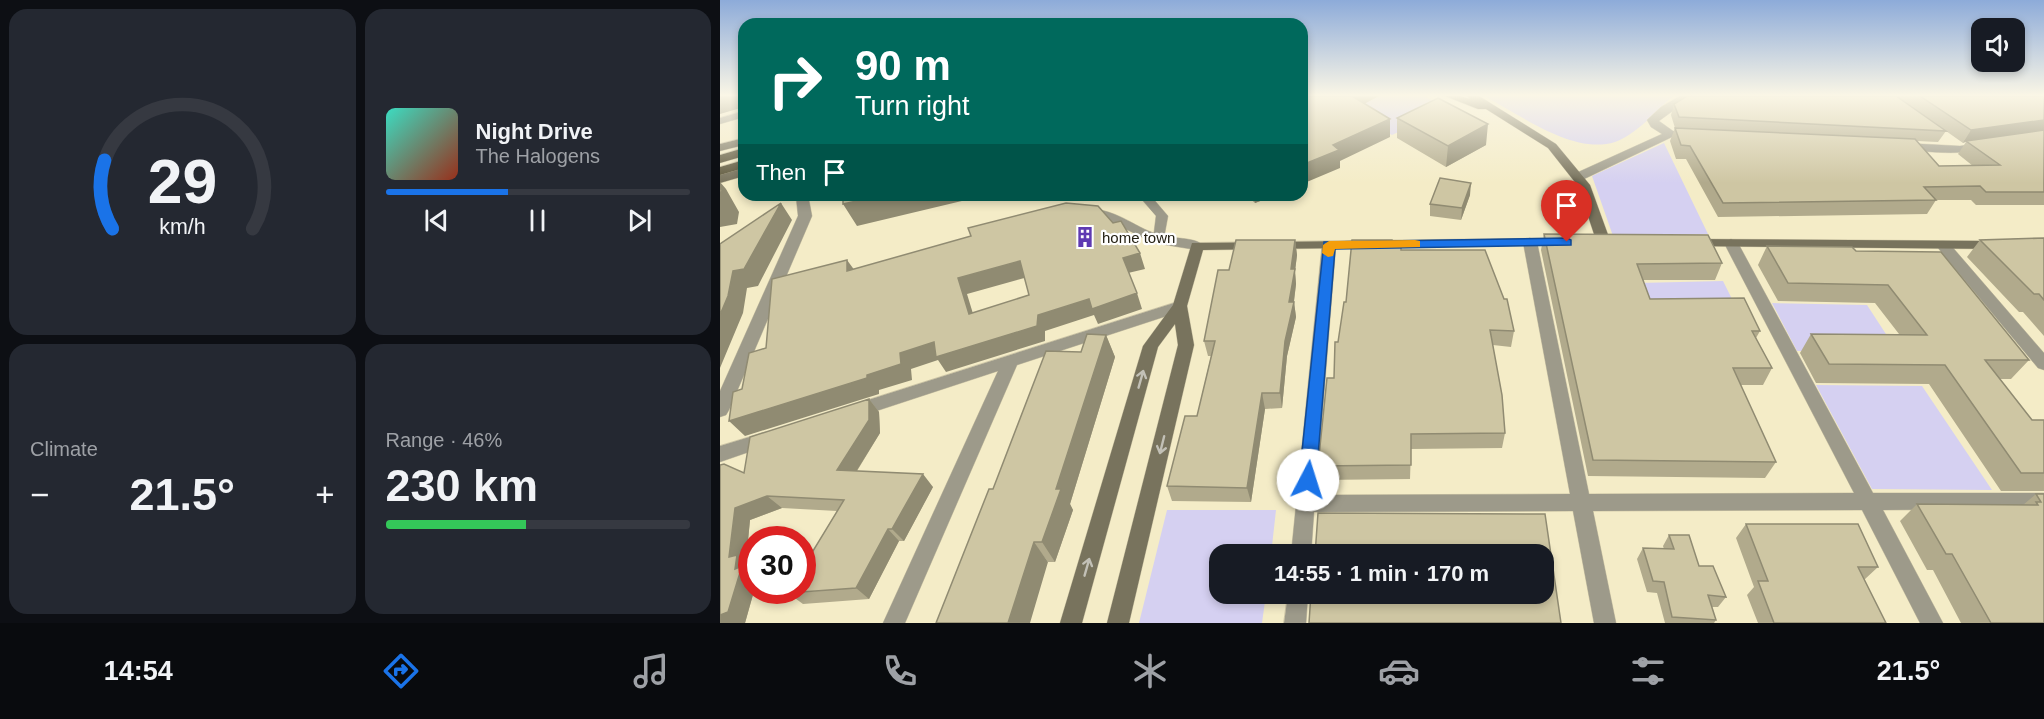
<!DOCTYPE html>
<html lang="en">
<head>
<meta charset="utf-8">
<style>
	:root { --surface:#171b24; --page:#242831; --text:#f1f3f6; --muted:#9ea1a6; --line:#363941; --accent:#1a73e8 }
	body { margin:0; font-family:Arial,sans-serif; background:var(--page); color:var(--text); height:100vh; display:flex; flex-direction:column; font-size:22px; white-space:nowrap }
	* { box-sizing:border-box; margin:0 }
	p { font-size:20px; color:var(--muted) }
	.icon { flex:none; width:33px; height:33px; fill:none; stroke:currentColor; stroke-width:2; stroke-linecap:round; stroke-linejoin:round }
	.map { position:relative; flex:1; overflow:hidden }
	.drawer { display:flex; flex-direction:column; gap:9px; padding:9px; background:#0d0f14; width:720px }
	.drawer>* { flex:none }
	.guide { position:absolute; left:18px; top:18px; width:570px; height:183px; border-radius:18px; box-shadow:0 3px 9px #0003; background:#00695c; color:#fff; overflow:hidden }
	.controls { position:absolute; left:1251px; top:18px; display:grid; gap:12px }
	.controls a { display:grid; place-items:center; width:54px; height:54px; border-radius:12px; background:var(--surface); box-shadow:0 3px 9px #0003; font-size:30px }
	.speed { position:absolute; left:18px; top:526px; display:flex; gap:12px; font-size:30px; font-weight:700; text-align:center }
	.speed>* { display:grid; place-content:center; width:78px; height:78px; border-radius:50%; background:var(--surface); box-shadow:0 3px 9px #0003; line-height:1 }
	.speed .limit { border:9px solid #d22; background:#fff; color:#111 }
	.pin { position:absolute; display:grid; place-items:center; width:51px; height:51px; color:#fff; margin:-62px -26px; border-radius:50% 50% 50% 0; rotate:-45deg; box-shadow:0 0 6px #0007 }
	.pin .icon { rotate:45deg }
	.me { position:absolute; width:66px; margin:-33px; rotate:5deg; stroke-linejoin:round; filter:drop-shadow(0 0 4px #0008) }
	.turn { display:flex; align-items:center; gap:21px; height:126px; padding:0 18px; font-size:27px }
	.turn .icon { width:78px; height:78px; stroke-width:2.5 }
	.turn b { display:block; font-size:42px; line-height:51px }
	.then { display:flex; align-items:center; height:57px; padding:0 18px; background:#0003; gap:12px; font-size:22px }
	.big { font-size:45px; font-weight:700; line-height:1.1 }
	.drawer .widget { flex:1; display:flex; flex-direction:column; justify-content:center; gap:9px; min-width:0; padding:0 21px; border-radius:18px; background:var(--page) }
	.drawer .dial { align-items:center; gap:0 }
	.dial svg { height:156px; overflow:visible; fill:none; stroke:var(--line); stroke-width:7; stroke-linecap:round; text-anchor:middle }
	.dial text { fill:var(--text); stroke:none }
	.song { display:flex; align-items:center; gap:18px }
	.cover { width:72px; height:72px; border-radius:9px; background:linear-gradient(135deg,hsl(170 70% 55%),hsl(10 70% 35%)) }
	.played { height:6px; border-radius:3px; background:linear-gradient(90deg,var(--accent) 40%,var(--line) 40%) }
	.keys { display:flex; justify-content:space-around; direction:ltr }
	.heat { display:flex; justify-content:space-between; align-items:center; font-size:33px; direction:ltr }
	.charge { height:9px; border-radius:4px; background:linear-gradient(90deg,#34c759 46%,var(--line) 0) }
	.drawer .tiles { flex:1; display:grid; gap:9px; grid-template-columns:repeat(2,1fr) }
	.trip { position:absolute; left:489px; top:544px; width:345px; height:60px; border-radius:18px; background:var(--surface); box-shadow:0 3px 9px #0003; font-weight:700; line-height:60px; text-align:center }
	.tab-bar { display:flex; height:96px; justify-content:space-around; align-items:center; background:#090b0e; color:var(--muted) }
	.tab-bar .icon { width:42px; height:42px }
	.tab-bar .selected { color:var(--accent) }
	.tab-bar b { font-size:27px; color:var(--text) }
	main { display:flex; flex:1; min-height:0 }
	.map>svg:first-child { display:block }
</style>
</head>
<body>
<main>
<section class="drawer">
<div class="tiles">
<div class="widget dial"><svg viewBox="0 0 100 80">
<path d="M14 69A42 42 0 1 1 86 69"/>
<path d="M14 69A42 42 0 0 1 10 34" stroke="#1a73e8"/>
<text x="50" y="56" font-size="32" font-weight="700">29</text>
<text x="50" y="72" font-size="11">km/h</text>
</svg></div>
<div class="widget">
<div class="song"><i class="cover"></i><div><b>Night Drive</b><p>The Halogens</p></div></div>
<div class="played"></div>
<div class="keys"><svg class="icon" aria-label="previous" viewBox="0 0 24 24"><path d="M18 5L8 12l10 7zM5 5v14"/></svg><svg class="icon" aria-label="pause" viewBox="0 0 24 24"><path d="M8 5v14M16 5v14"/></svg><svg class="icon" aria-label="next" viewBox="0 0 24 24"><path d="M6 5l10 7-10 7zM19 5v14"/></svg></div>
</div>
<div class="widget"><p>Climate</p>
<div class="heat"><a>−</a><b class="big">21.5°</b><a>+</a></div>
</div>
<div class="widget"><p>Range · 46%</p><b class="big">230 km</b><div class="charge"></div></div>
</div>
</section>
<div class="map">
<svg width="1324" height="623" viewBox="0 0 1324 623">
	<rect width="100%" height="100%" fill="#f4ecc7"/>
	<!-- green -->
	<path fill="#d5d0f1" d="M605,96H704L727,109L672,135Z
		M764,96H953C937,110 916,135 895,142C853,155 801,115 764,96Z
		M944,143L988,234L893,236L872,176Z
		M1003,281L1019,313H930L918,283Z
		M1052,303L1147,305L1177,351H1077Z
		M1096,385L1202,386L1272,490L1152,489Z
		M447,510H556L551,555H500V594H546L542,623H419Z"/>
	<g fill="none" stroke-linecap="round" stroke-linejoin="round">
		<defs>
			<path id="lane" d="M24,111V117L0,124V118Z
				M418,195H430L448,216L443,243H435L433,240L436,216Z"/>
			<path id="street" d="M960,96H973L939,121L953,131L975,133V137H952L862,180H854V174L942,134L931,127L927,120L941,107Z
				M1184,143L1240,146L1262,143L1268,146C1254,157 1198,152 1180,148L1178,146Z
				M76,195H88L92,216L9,410L6,415L0,417V391L78,216Z
				M366,208C402,210 414,229 444,236C456,239 476,237 484,246L477,250L434,243L381,217L361,215L360,212Z
				M810,238L817,242L869,494L1134,493L1004,243L1011,239L1018,243L1153,493H1324V509L1163,510L1223,623H1200L1142,510L873,511L896,623H874L853,511L594,512L591,555H571L602,245L609,241L616,245L596,495L850,494L803,242Z
				M1223,241L1228,242L1324,353V370L1318,368L1218,248L1216,245L1218,242Z
				M460,301L467,306L465,310L297,365L185,623H163L278,371L135,418L129,416L126,411L129,406Z
				M46,432L52,434L55,439L52,444L0,462V446Z
				M568,594H588L586,623H564Z"/>
			<path id="secondary" d="M725,96H740L750,99L747,96H759L836,144L870,185L891,243L889,246H879L877,243L858,186L828,148L766,109H758Z
				M24,138V145L0,151V144Z
				M24,168V176L0,183V175Z
				M841,238L846,239L848,242L846,245L483,250L467,306L474,345L409,623H387L458,345L455,324L438,347L362,623H340L423,346L453,305L472,243Z
				M973,239L1276,241L1283,245L1276,249L968,246L966,243Z"/>
			<path id="primary" d="M24,148V156L0,163V155Z
				M24,160V168L0,175V167Z"/>
		</defs>
		<!-- lane casing -->
		<use href="#lane" stroke="#cfc7a7" stroke-width="1"/>
		<!-- street casing -->
		<use href="#street" stroke="#cfc7a7" stroke-width="1"/>
		<!-- secondary casing -->
		<use href="#secondary" stroke="#cfc7a7" stroke-width="1"/>
		<!-- primary casing -->
		<use href="#primary" stroke="#cfc7a7" stroke-width="1"/>
		<!-- lane -->
		<use href="#lane" fill="#9d9a8a" fill-rule="evenodd"/>
		<!-- street -->
		<use href="#street" fill="#9d9a8a" fill-rule="evenodd"/>
		<!-- secondary -->
		<use href="#secondary" fill="#78735d" fill-rule="evenodd"/>
		<!-- primary -->
		<use href="#primary" fill="#5d573c" fill-rule="evenodd"/>
	</g>
	<!-- wall -->
	<path fill="#b1aa8c" fill-rule="evenodd" d="M967,96H1324V205H1256L1251,200H1216L1207,214L998,217L966,159H956L950,141L955,128L951,115L954,104ZM1226,131L1243,143L1246,142L1238,154L1253,166H1219L1197,141L1218,142Z
		M677,118L766,145L726,167L677,138Z
		M526,195H556L535,203Z
		M750,195L741,220L710,216V204Z
		M824,234L1002,263L995,280H923L930,299L1040,331L1036,338L1052,368L1043,385H1020L1056,462L1045,478L868,476L821,250Z
		M1324,238V336L1303,312H1299L1247,257L1260,240Z
		M575,240L577,255L575,271L576,284L574,302L576,317L567,356L562,408L545,409L531,502L452,501L447,486L477,416L491,356H488L484,341L509,270Z
		M1047,246L1136,251L1309,360L1291,379H1280L1312,420H1324V491H1281L1209,384L1096,383L1080,353L1091,334H1179L1155,303L1058,301L1038,265Z
		M681,250L794,331L791,347L773,345L785,433L782,448L691,449L690,479L600,480L598,466L614,378L618,342L626,302Z
		M386,335L395,357L350,504L353,510L335,562H328L273,489L361,352Z
		M149,399L159,412L160,433L137,471L213,487L184,541H179L149,599L83,604L68,593L117,511L62,508L30,520L26,561L32,565V591H34L25,623L24,473Z
		M1316,494H1324V623H1241L1213,570H1207L1180,521L1197,504L1303,505Z
		M1026,524L1158,567L1144,580L1166,623H1038L1027,595L1034,587L1016,538Z
		M949,535L979,566L1006,597L998,607H992L996,620L994,623H945L937,593L927,592L917,559L923,548L944,549L943,546Z"/>
	<!-- shaded-wall -->
	<path fill="#908b72" d="M0,96H19L24,107L0,114Z
		M629,96H659L629,112Z
		M670,119V137L620,161V168L582,184V165L613,145Z
		M1324,120V131L1246,141L1243,143L1251,130Z
		M768,124L766,145L726,167L728,146Z
		M0,182L6,189L19,212L17,224L0,227Z
		M751,183L750,195L741,220L742,208Z
		M163,195H267L137,226L123,204Z
		M534,195H556L535,203Z
		M61,203L72,220L38,286L27,288L23,313L0,368V315L13,271Z
		M575,240L577,255L575,271L576,284L573,308L574,302L576,317L567,356L562,408L560,393L569,302L571,269Z
		M420,253L425,269L408,273L403,258Z
		M127,260L138,275L127,271Z
		M300,261L308,277L247,294L258,330L249,314L238,278Z
		M417,293L422,309L378,324L374,315L325,331V341L226,372L218,360L191,369L192,380L159,390V394L25,436L9,421L147,375L180,353L214,342L318,315L369,299Z
		M386,335L395,357L350,504L353,510L335,562L322,542L336,489Z
		M542,393L545,409L531,502L527,488Z
		M149,399L159,412L160,433L129,483L117,470Z
		M203,474L213,487L184,541L172,529Z
		M47,496L62,508L30,520L26,561L32,565V591H34L25,623H0V615L15,569L9,557L15,508Z
		M168,529L179,541L149,599L136,588Z
		M314,542L328,562L310,623H288Z"/>
	<!-- building -->
	<path fill="#cec6a3" stroke="#908b72" stroke-width="1.5" fill-rule="evenodd" d="M582,96H632L670,119L613,145L619,150L582,165Z
		M967,96H1176L1226,131L959,117L954,104Z
		M1200,96H1324V120L1251,130Z
		M718,98L768,124L728,146L677,118Z
		M955,128L1195,139L1219,166L1280,165L1246,141L1324,130V192H1266L1260,186L1204,187L1216,200L1003,203L970,146L961,145Z
		M720,178L751,183L742,208L710,204Z
		M0,187L2,190L0,199Z
		M123,195H163L123,204Z
		M61,203L24,269L13,271L8,296L0,315V244Z
		M346,203L378,206L393,223L401,221L420,253L403,258L417,293L372,309L369,299L318,315L317,326L216,357L214,342L180,353L181,364L147,375V378L9,421L13,392L22,389L29,353L46,348L52,279L127,260V271L251,236L248,228ZM300,261L309,295L249,314L238,278Z
		M824,234L988,235L1002,263L917,264L930,299L1024,298L1040,331H1032L1052,368H1013L1056,462L873,460Z
		M1324,238V300L1319,294H1314L1260,240Z
		M516,240H575L571,269H575L569,302H574L565,341L560,393H542L527,488L447,486L465,416H477L495,341H484L498,270H509Z
		M632,240H672V246H681V250H765L784,299H787L794,331L770,330L782,395L785,433L691,434V465L598,466L607,378H614L615,342H618L624,302H626Z
		M1047,246L1132,247L1136,251L1221,252L1309,360H1265L1312,420H1324V473H1301L1225,365L1109,364L1091,334L1207,335L1168,285L1068,283Z
		M367,334L386,335L336,489H341L322,542H314L288,623H216L269,489H273L326,351L361,352Z
		M149,399V420L117,470L203,474L172,529H168L136,588L68,593L69,591H82V569L124,500L47,496L15,508L9,557L17,555L15,569L22,566L8,612L0,615V465L4,464L24,473L30,437Z
		M1316,494H1324V623H1271L1232,554H1226L1197,504L1318,505L1316,502H1321Z
		M598,513L825,514L841,623H589L591,594H824V555H595Z
		M1026,524H1138L1158,567H1138L1166,623H1054L1038,581H1048Z
		M949,535H969L979,566H993L1006,597L988,595L996,620L952,617L944,582L933,581L923,548L954,549Z"/>
	<!-- one-way arrows -->
	<defs><path id="oneway-shaft" d="M-6 0H5M1.5-3L5.5 0L1.5 3" fill="none" stroke-width="1.6" stroke-linecap="round" stroke-linejoin="round" transform="scale(1.5)"/></defs>
	<g stroke="#c2c0b6">
		<use href="#oneway-shaft" transform="translate(421 379) rotate(-74)"/>
		<use href="#oneway-shaft" transform="translate(442 445) rotate(104)"/>
		<use href="#oneway-shaft" transform="translate(367 567) rotate(-74)"/>
	</g>
	<!-- sky -->
	<linearGradient id="sky" x2="0" y2="1"><stop stop-color="#8dabd9"/><stop offset="0.52" stop-color="#faf6e6"/><stop offset="1" stop-color="#faf6e6" stop-opacity="0"/></linearGradient>
	<rect width="1324" height="183" fill="url(#sky)"/>
	<!-- route -->
	<path fill="#1a73e8" stroke="#114b97" stroke-width="1.5" d="M847,238L851,240V245L615,249L596,480L594,485L588,487L582,485L579,480L604,242Z"/>
	<!-- slow -->
	<path fill="#f59e0b" d="M695,240L700,241V247L615,249L613,256L608,257L602,253L603,245L609,241Z"/>
	<!-- icons -->
	<defs>
		<symbol id="building-bare" viewBox="-9 -9 18 18"><path d="M-4-6H4V6H1V3H-1V6H-4ZM-2.5-4.3h1.7v1.8h-1.7ZM.8-4.3h1.7v1.8H.8ZM-2.5-1h1.7V.8h-1.7ZM.8-1h1.7V.8H.8Z" fill="#5f3ab2" stroke="#fff" stroke-width="2.5" paint-order="stroke"/></symbol>
	</defs>
	<g fill-rule="evenodd">
		<use href="#building-bare" x="350" y="222" width="30" height="30"/>
	</g>
	<g text-anchor="middle" dominant-baseline="central" stroke-width="4.5" stroke-linejoin="round" paint-order="stroke">
		<!-- poi labels -->
		<g font-size="15" fill="#242013" stroke="#fff" text-anchor="start">
			<text x="382" y="237">home town</text>
		</g>
	</g>
</svg>
<div class="controls">
<a><svg class="icon" aria-label="sound" viewBox="0 0 24 24"><path d="M4 9h4l5-4v14l-5-4H4zM17 9q2 3 0 6"/></svg></a>
</div>
<div class="speed"><div class="limit">30</div></div>
<div class="pin" style="left:847px;top:242px;background:#d93025"><svg class="icon" aria-label="arrive" viewBox="0 0 24 24"><path d="M6 21V4h12l-3 4 3 4H6"/></svg></div>
<svg class="me" style="left:588px;top:480px" viewBox="-20 -20 40 40"><circle r="19" fill="#fff"/><path d="M0-13L10 11 0 6-10 11z" fill="#1a73e8"/></svg>
<div class="trip">14:55 · 1 min · 170 m</div>
<div class="guide">
<div class="turn"><svg class="icon" aria-label="right" viewBox="0 0 24 24"><path d="M7 20v-9h11M14 6l5 5-5 5"/></svg><div><b>90 m</b>Turn right</div></div>
<div class="then">Then<svg class="icon" aria-label="arrive" viewBox="0 0 24 24"><path d="M6 21V4h12l-3 4 3 4H6"/></svg></div>
</div>
</div>
</main>
<nav class="tab-bar">
<b>14:54</b>
<svg class="icon selected" aria-label="directions" viewBox="0 0 24 24"><path d="M12 3l9 9-9 9-9-9zM9 14v-3h6M13 9l2 2-2 2"/></svg>
<svg class="icon" aria-label="music" viewBox="0 0 24 24"><path d="M9 18V5l10-2v13"/><circle cx="6" cy="18" r="3"/><circle cx="16" cy="16" r="3"/></svg>
<svg class="icon" aria-label="phone" viewBox="0 0 24 24"><path d="M5 4h4l2 5-3 2q2 4 5 5l2-3 5 2v4C11 20 4 13 5 4z"/></svg>
<svg class="icon" aria-label="climate" viewBox="0 0 24 24"><path d="M12 3v18M4 7l16 10M4 17L20 7"/></svg>
<svg class="icon" aria-label="car" viewBox="0 0 24 24"><path d="M5 17H2v-5l4-1 3-4h7l3 4 3 1v5h-3M9 17h6M6 11h13"/><circle cx="7" cy="17" r="2"/><circle cx="17" cy="17" r="2"/></svg>
<svg class="icon" aria-label="filters" viewBox="0 0 24 24"><path d="M4 7h16M4 17h16"/><circle cx="9" cy="7" r="2"/><circle cx="15" cy="17" r="2"/></svg>
<b>21.5°</b>
</nav>
</body>
</html>
